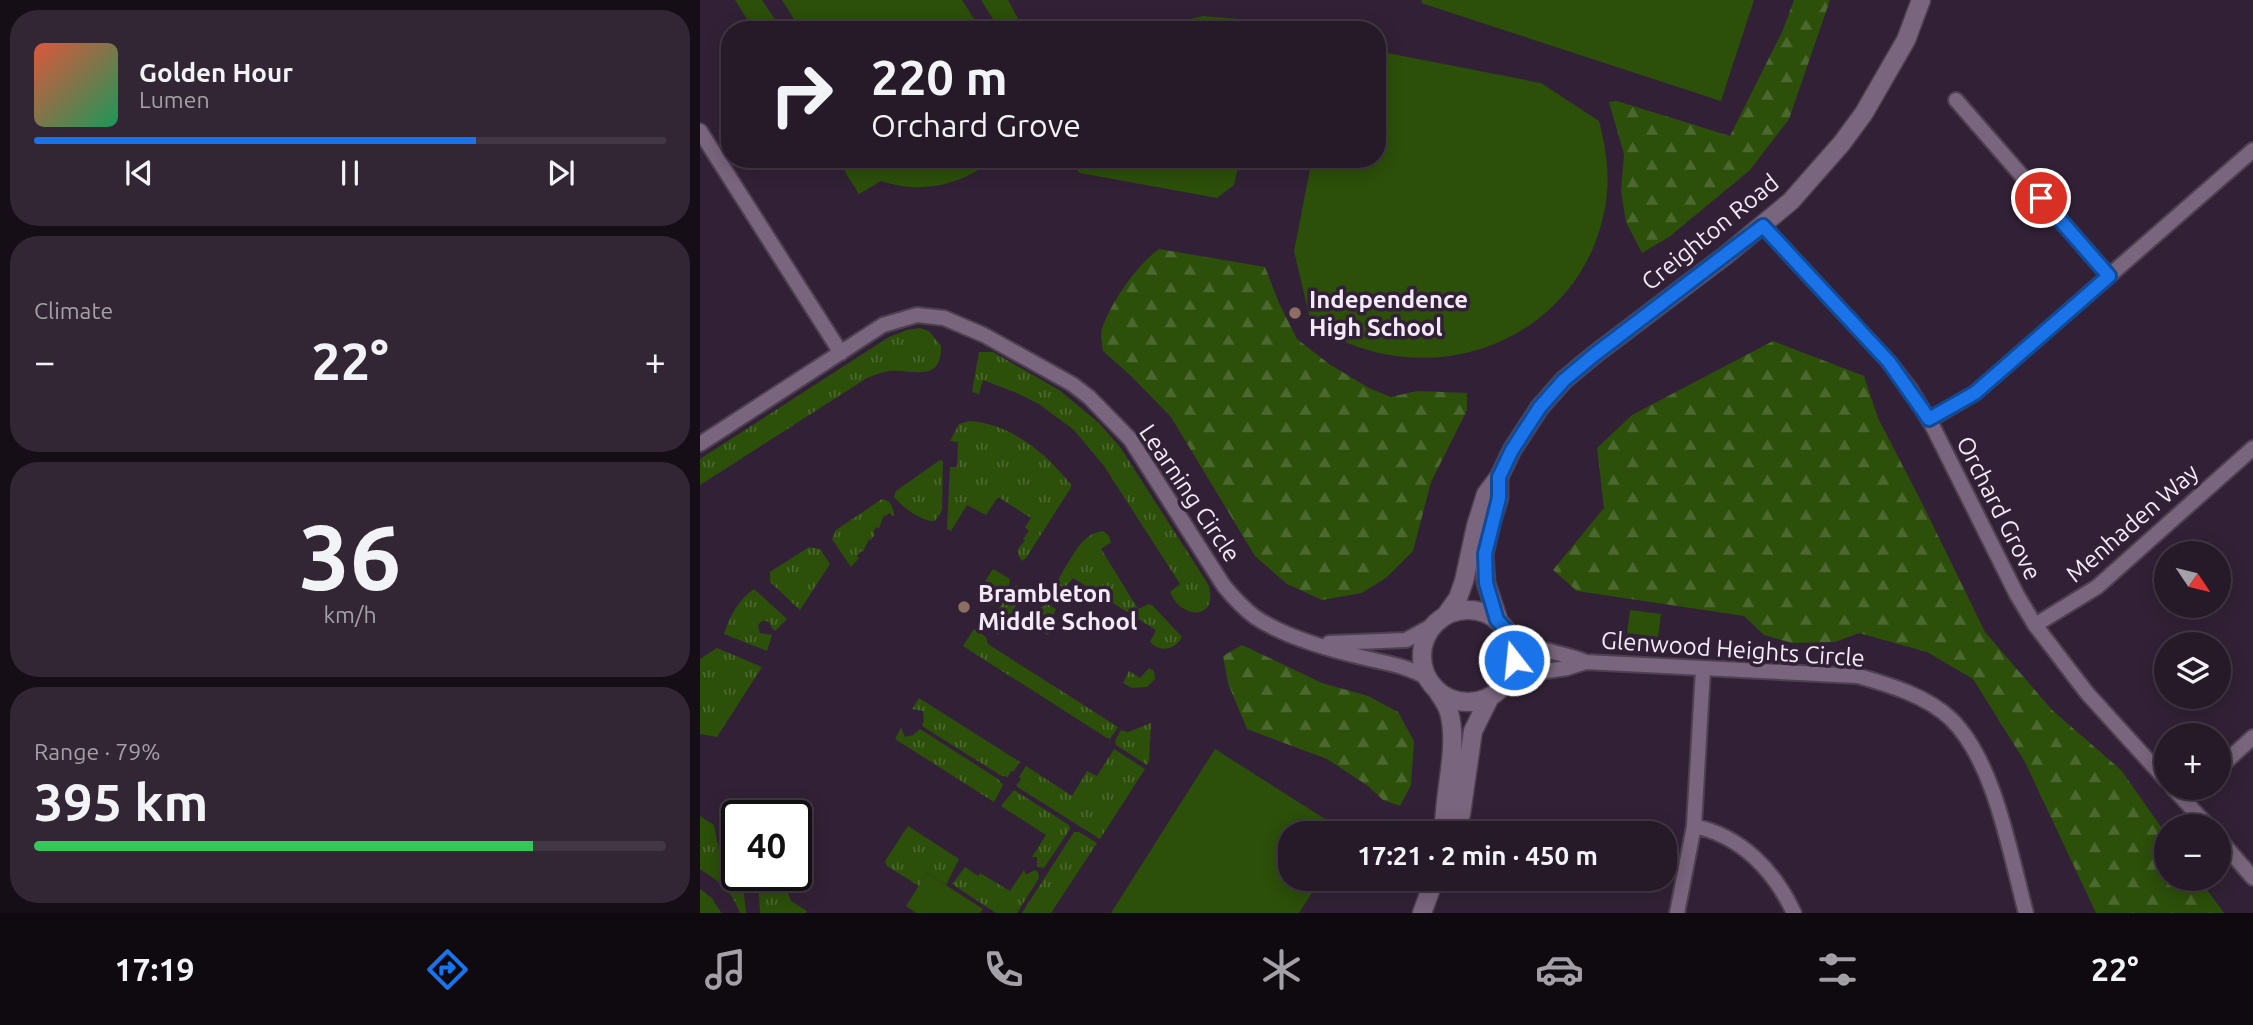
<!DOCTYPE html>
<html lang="en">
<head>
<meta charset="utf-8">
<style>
	:root { --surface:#261928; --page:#322634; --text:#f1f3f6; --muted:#a4a0a8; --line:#423845; --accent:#1a73e8 }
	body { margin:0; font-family:Ubuntu,sans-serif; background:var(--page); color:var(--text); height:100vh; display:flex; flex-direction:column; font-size:26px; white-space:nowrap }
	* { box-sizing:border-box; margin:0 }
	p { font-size:23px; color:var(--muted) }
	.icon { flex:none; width:38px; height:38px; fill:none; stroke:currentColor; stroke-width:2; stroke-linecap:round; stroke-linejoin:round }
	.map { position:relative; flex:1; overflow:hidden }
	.side { display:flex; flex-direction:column; gap:10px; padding:10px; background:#150e16; width:700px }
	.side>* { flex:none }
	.hud { position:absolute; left:21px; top:21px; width:665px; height:147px; border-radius:28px; box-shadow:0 4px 18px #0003,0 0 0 2px var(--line); background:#261928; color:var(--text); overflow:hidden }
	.needle { width:46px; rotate:125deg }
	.tools { position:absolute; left:1454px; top:541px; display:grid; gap:14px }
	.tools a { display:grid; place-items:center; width:77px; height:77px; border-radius:50%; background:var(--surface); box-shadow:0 4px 18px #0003,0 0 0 2px var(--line); font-size:35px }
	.speed { position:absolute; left:21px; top:800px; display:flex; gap:14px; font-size:35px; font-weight:700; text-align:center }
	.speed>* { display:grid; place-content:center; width:91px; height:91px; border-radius:50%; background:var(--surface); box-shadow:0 4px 18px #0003,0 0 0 2px var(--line); line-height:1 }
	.speed .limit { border:4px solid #111; border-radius:10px; background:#fff; color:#111 }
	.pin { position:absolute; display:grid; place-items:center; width:60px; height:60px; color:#fff; margin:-30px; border:4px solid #fff; border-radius:50%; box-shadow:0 2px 7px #0007 }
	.me { position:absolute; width:77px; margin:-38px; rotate:344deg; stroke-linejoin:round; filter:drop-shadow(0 0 5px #0008) }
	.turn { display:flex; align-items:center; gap:24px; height:147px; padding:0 35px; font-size:32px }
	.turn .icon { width:91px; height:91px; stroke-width:2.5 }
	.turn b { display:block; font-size:49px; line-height:60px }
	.big { font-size:52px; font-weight:700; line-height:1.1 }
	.side .card { flex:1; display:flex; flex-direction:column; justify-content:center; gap:10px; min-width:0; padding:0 24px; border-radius:28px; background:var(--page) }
	.side .dial { align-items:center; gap:0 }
	.dial b { font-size:91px; line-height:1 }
	.song { display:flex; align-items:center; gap:21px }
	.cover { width:84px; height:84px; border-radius:10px; background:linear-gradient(135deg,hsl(10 70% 55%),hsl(150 70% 35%)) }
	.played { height:7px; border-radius:4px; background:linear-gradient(90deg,var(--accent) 70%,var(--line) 70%) }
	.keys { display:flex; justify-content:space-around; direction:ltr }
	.heat { display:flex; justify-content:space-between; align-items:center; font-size:38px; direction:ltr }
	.charge { height:10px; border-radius:5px; background:linear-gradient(90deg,#34c759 79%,var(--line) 0) }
	.trip { position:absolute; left:578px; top:821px; width:399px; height:70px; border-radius:28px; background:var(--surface); box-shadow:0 4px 18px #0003,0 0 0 2px var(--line); font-weight:700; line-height:70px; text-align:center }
	.menu { display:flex; height:112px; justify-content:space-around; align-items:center; background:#0f0a10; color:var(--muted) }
	.menu .icon { width:49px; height:49px }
	.menu .on { color:var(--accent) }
	.menu b { font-size:32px; color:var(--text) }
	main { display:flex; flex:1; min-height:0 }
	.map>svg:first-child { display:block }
</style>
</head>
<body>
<main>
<section class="side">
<div class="card">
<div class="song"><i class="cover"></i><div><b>Golden Hour</b><p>Lumen</p></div></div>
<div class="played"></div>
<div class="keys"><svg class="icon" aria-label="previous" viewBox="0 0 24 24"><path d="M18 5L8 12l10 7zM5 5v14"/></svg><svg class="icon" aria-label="pause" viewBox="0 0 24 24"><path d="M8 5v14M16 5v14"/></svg><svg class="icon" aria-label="next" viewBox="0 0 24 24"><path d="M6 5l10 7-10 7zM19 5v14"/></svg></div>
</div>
<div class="card"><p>Climate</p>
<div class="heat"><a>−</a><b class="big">22°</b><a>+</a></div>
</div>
<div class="card dial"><b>36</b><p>km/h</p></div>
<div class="card"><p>Range · 79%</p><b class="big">395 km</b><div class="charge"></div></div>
</section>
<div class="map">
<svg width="1553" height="913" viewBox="0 0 1553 913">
	<defs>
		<pattern id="grass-tufts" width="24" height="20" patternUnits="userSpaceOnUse" patternTransform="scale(1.75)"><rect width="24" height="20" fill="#2c4f0a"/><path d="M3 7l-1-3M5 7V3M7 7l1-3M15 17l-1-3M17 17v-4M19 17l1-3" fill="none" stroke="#4b682e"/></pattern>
		<pattern id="forest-firs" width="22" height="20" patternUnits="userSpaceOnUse" patternTransform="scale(1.75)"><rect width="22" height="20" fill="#2c4f0a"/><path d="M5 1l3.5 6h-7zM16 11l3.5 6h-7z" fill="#4b682e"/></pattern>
	</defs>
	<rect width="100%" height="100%" fill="#322136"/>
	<!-- grass -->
	<path fill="url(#grass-tufts)" d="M220,328L229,331L241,346C242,384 211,369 190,371C182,372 175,375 167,378L0,485V459L189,337L207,330Z
		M279,352H293L359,390L399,423L420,447L508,584C520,620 482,621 470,592L480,584L404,466L374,430L339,404L317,393L283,380L279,394L272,392Z
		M270,421C312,424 347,454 372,486L326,558L322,561C313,549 322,546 325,540L323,539L329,531L325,527L331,518L298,497L286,515L267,505L251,531L247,529L250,467H257L258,442L250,441L259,424Z
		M240,460L243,461L242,510L235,521C221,522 203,507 194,497L196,491Z
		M182,499C191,501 192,505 194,514L193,516L189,513L186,516L184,515L179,528L176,527L173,532L175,534L171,540L169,539L163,552L161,551L157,556L159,558L151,567L132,539L136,530Z
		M403,531L409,536L411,542L401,549L438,609L449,604L453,606L482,637C475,650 460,653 450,642L456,630L373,578L365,588L359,585V578C370,561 381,533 403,531Z
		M109,547L120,549L130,564L100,610L70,582V572Z
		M293,569L310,579L309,585L296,604L292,605L276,595Z
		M317,585L320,599L298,635L290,629L289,624L312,588Z
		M54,589L87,619L75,631L72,628L69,622C64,620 61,620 58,626L60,633L72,635L67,651L24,634C30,616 38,600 54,589Z
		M347,604L356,609L351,620L356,625L348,635C337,629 336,619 340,608Z
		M274,629L286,637L288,644L418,727L410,739L407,738L263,646Z
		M17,648L62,667L17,737L0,734V659Z
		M449,668L454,671L455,679L447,687L432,688L423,683L429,671L440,678Z
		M219,698L320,762L313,772L311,771L308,777L300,775L222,726L224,720L223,711L212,709Z
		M451,723L449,761L447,765L416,745L415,741L421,730L428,732Z
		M201,728L205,737L213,735L220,729L298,779L303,785L294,802L195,739Z
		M414,749L445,769L400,839L316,786L321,779L319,777L326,766L372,796L387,771L397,776Z
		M314,790L369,825L370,829L344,868L337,867V857H332L346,835L301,806Z
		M0,816L14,825L19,851L37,861V875H42L46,913H40C31,890 20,882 0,869Z
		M208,826L259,859L246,885L227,873L219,886L187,866L185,861Z
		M374,832H379L397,843L351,913H322Z
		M265,867L278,876L280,873L310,891L324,870L326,875L335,870L338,872L339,878L317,913H296L252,884Z
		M50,875H59L88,893L91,901L107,911L106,913H60L58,882L50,881Z
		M0,889L12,898L21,913H0Z"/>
	<!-- forest -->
	<path fill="url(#forest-firs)" d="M1094,0H1130L1089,119L1050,170L969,237L942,253L926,222L921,191L924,154L909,102L917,101L1030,136L1083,30Z
		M459,249L565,267L579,303L597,339L629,364L669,388L691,397L717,391L767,393V410L731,482L713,551L687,577L662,593L622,600L587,584L555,556L471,417L431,376L403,351C402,344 400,335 402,329C411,302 437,265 459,249Z
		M1073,341L1164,376L1178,418L1224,507L1285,632L1352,710L1421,770L1466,834V878L1499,879L1524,913H1396L1325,762L1273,679L1227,652L1159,633L1135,642L1092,643L1064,635L1044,616L877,591L853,570L904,508L897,448L932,415Z
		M542,645L622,683L668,696L698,712L714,741L711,785L700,806L683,800L668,786L627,759L547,729L528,683L523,656Z"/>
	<!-- park -->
	<path fill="#2c4f0a" d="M35,0H62L82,30H54Z
		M82,0H262L281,30H101Z
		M281,0H308L324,30H300Z
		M722,0H1054L1021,101L721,3Z
		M503,16L551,20L555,30H452L464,25Z
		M677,51L841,83L899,121C906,148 910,174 906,201C889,323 762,388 650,344C635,338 622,328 610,319L594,251L612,159H677Z
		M137,159H185L212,166L236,165L252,159H295C260,185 223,195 181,181L159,194Z
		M366,159H540L534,185L517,198L380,173Z
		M930,610L961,614L958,637L927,633Z
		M515,749L647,833H590V878L621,879L599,913H411Z
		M227,873L283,909L280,913H216L206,906Z"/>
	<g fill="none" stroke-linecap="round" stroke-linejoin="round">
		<defs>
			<path id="minor" d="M1256,100L1409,276
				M0,131L141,353
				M1063,226L1189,362L1210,389L1232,425L1317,595L1335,625L1387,693L1466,780
				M1229,420L1275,393L1553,150
				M0,444L183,325L217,315L244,318L284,335L372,384L389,397L430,439L524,586C533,597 543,608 555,617C583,636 628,649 661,657C684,663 706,665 727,678
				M1335,625L1397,587L1553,448
				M809,633C836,653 857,650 886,662L1158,676C1190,685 1227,696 1251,719C1295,762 1310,854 1326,913
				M629,643L706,640L732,626
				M804,685L825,674L867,668L886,662
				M1519,768L1553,737
				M1473,788L1508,826
				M1484,799L1497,788
				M994,826C1041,836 1074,870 1094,913
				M1519,839L1553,878
				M977,913L994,826L1003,669"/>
			<path id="tertiary" d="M722 656a46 46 0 1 1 92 0a46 46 0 1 1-92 0Z
				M746,615L758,598L764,581L776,526L786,494L799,477L812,450L840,407L864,380L894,355L1026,255L1091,201L1142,143L1164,113L1206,40L1221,0
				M798,619L786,583L784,554L792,520L799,498V477
				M738,692C742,698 747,705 749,712C759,748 743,794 744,833
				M751,833L761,814L773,731L790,697
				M722,913L735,878"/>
		</defs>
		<!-- minor casing -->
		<use href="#minor" stroke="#4e4051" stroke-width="18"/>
		<!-- tertiary casing -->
		<use href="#tertiary" stroke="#4e4051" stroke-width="21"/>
		<!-- minor -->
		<use href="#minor" stroke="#79657d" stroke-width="14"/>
		<!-- tertiary -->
		<use href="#tertiary" stroke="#79657d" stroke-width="18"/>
	</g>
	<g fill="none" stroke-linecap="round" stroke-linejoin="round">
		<defs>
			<path id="route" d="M814,660V646L809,633L797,620L786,583L785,554L799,498V477L812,450L840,407L864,380L894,355L1063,226L1189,362L1229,419L1275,393L1409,276L1341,198"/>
		</defs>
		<!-- route casing -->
		<use href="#route" stroke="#114b97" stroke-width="18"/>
		<!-- route -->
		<use href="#route" stroke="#1a73e8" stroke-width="12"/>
	</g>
	<!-- markers -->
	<g fill="#8d6e63" stroke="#322136" stroke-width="2.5">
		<circle cx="595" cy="313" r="7"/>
		<circle cx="264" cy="607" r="7"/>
	</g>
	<g text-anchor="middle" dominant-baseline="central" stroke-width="7" stroke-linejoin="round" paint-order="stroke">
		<!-- street labels -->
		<g font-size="24" fill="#f4e9f7" stroke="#322136">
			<text transform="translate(1010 232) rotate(-39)">Creighton Road</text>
			<text transform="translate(490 493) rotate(56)">Learning Circle</text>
			<text transform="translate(1299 508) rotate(63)">Orchard Grove</text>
			<text transform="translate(1432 523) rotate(-41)">Menhaden Way</text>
			<text transform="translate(1033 649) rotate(4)">Glenwood Heights Circle</text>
		</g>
		<!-- poi labels -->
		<g font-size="24" font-weight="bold" fill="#f4e9f7" stroke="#322136" text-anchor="start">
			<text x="609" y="299">Independence<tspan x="609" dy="28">High School</tspan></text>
			<text x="278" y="593">Brambleton<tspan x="278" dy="28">Middle School</tspan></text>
		</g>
	</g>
</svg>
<div class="tools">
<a><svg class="needle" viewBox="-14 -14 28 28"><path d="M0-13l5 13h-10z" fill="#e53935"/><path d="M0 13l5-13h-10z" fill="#a4a0a8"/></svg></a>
<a><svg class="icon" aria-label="layers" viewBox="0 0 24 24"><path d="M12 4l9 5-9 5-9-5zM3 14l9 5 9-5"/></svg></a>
<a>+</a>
<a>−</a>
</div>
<div class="speed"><div class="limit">40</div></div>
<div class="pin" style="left:1341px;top:198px;background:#d93025"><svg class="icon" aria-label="arrive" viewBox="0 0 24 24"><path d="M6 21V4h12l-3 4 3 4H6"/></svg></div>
<svg class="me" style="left:814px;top:660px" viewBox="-20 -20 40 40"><circle r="17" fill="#1a73e8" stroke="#fff" stroke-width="3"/><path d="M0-11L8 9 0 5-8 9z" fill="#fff"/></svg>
<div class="trip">17:21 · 2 min · 450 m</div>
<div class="hud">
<div class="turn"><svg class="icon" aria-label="right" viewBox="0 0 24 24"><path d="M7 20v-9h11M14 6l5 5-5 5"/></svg><div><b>220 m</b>Orchard Grove</div></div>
</div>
</div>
</main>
<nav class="menu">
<b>17:19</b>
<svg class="icon on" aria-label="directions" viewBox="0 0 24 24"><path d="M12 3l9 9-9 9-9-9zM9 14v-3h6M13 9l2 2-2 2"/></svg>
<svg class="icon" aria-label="music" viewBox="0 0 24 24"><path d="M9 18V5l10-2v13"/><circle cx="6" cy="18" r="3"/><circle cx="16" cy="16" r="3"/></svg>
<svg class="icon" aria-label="phone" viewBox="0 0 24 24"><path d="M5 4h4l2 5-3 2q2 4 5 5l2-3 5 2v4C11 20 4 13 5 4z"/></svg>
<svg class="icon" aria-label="climate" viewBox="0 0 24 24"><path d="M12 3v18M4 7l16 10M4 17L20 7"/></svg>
<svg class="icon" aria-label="car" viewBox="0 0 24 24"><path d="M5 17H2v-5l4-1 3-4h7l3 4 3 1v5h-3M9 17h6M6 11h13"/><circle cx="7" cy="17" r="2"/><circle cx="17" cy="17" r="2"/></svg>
<svg class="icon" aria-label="filters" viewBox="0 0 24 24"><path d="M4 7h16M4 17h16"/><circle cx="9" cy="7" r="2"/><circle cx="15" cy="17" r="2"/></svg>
<b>22°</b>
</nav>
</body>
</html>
